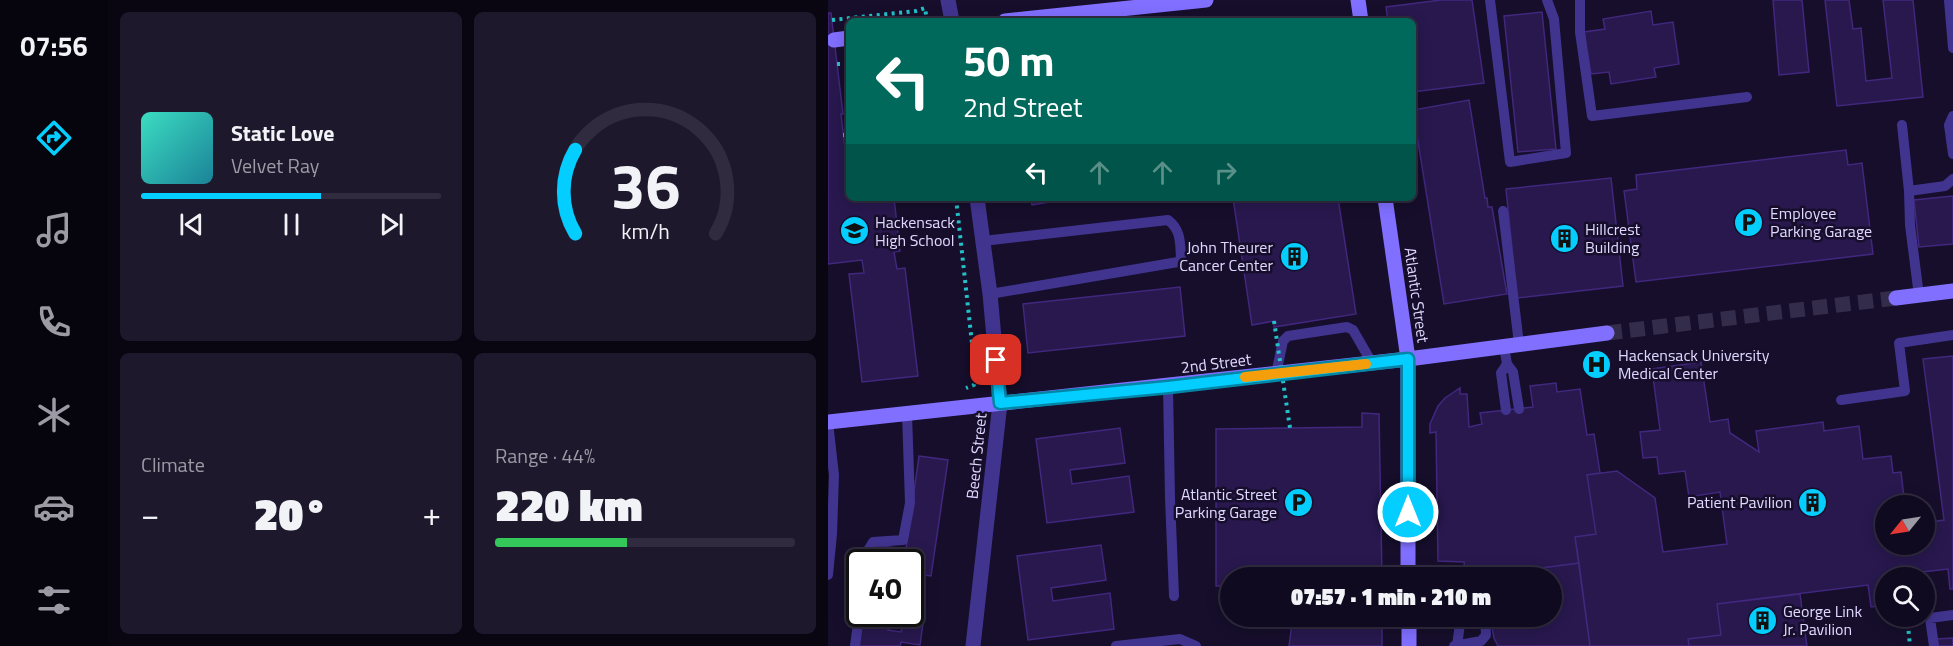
<!DOCTYPE html>
<html lang="en">
<head>
<meta charset="utf-8">
<style>
	:root { --surface:#100a20; --page:#1e182d; --text:#f1f3f6; --muted:#9c9aa5; --line:#302b3e; --accent:#04cdff }
	body { margin:0; font-family:"Titillium Web",sans-serif; background:var(--page); color:var(--text); height:100vh; display:flex; flex-direction:column; font-size:22px; white-space:nowrap }
	* { box-sizing:border-box; margin:0 }
	p { font-size:20px; color:var(--muted) }
	.icon { flex:none; width:33px; height:33px; fill:none; stroke:currentColor; stroke-width:2; stroke-linecap:round; stroke-linejoin:round }
	.map { position:relative; flex:1; overflow:hidden }
	.sheet { display:flex; flex-direction:column; gap:12px; padding:12px; background:#090612; width:720px }
	.sheet>* { flex:none }
	.hud { position:absolute; left:18px; top:18px; width:570px; height:183px; border-radius:9px; box-shadow:0 3px 15px #0003,0 0 0 2px var(--line); background:#00695c; color:#fff; overflow:hidden }
	.needle { width:39px; rotate:240deg }
	.fabs { position:absolute; left:1047px; top:495px; display:grid; gap:12px }
	.fabs a { display:grid; place-items:center; width:60px; height:60px; border-radius:50%; background:var(--surface); box-shadow:0 3px 15px #0003,0 0 0 2px var(--line); font-size:30px }
	.speed { position:absolute; left:18px; top:549px; display:flex; gap:12px; font-size:30px; font-weight:700; text-align:center }
	.speed>* { display:grid; place-content:center; width:78px; height:78px; border-radius:50%; background:var(--surface); box-shadow:0 3px 15px #0003,0 0 0 2px var(--line); line-height:1 }
	.speed .limit { border:3px solid #111; border-radius:9px; background:#fff; color:#111 }
	.pin { position:absolute; display:grid; place-items:center; width:51px; height:51px; color:#fff; margin:-26px; border-radius:12px; box-shadow:0 3px 9px #0006 }
	.me { position:absolute; width:66px; margin:-33px; rotate:0deg; stroke-linejoin:round; filter:drop-shadow(0 0 4px #0008) }
	.turn { display:flex; align-items:center; gap:21px; height:126px; padding:0 18px; font-size:27px }
	.turn .icon { width:78px; height:78px; stroke-width:2.5 }
	.turn b { display:block; font-size:42px; line-height:51px }
	.lanes { display:flex; align-items:center; height:57px; padding:0 18px; background:#0003; justify-content:center; gap:30px; direction:ltr }
	.lanes .off { opacity:.35 }
	.big { font-size:45px; font-weight:800; line-height:1.1 }
	.sheet .widget { flex:1; display:flex; flex-direction:column; justify-content:center; gap:9px; min-width:0; padding:0 21px; border-radius:9px; background:var(--page) }
	.sheet .dial { align-items:center; gap:0 }
	.dial svg { height:156px; overflow:visible; fill:none; stroke:var(--line); stroke-width:7; stroke-linecap:round; text-anchor:middle }
	.dial text { fill:var(--text); stroke:none }
	.song { display:flex; align-items:center; gap:18px }
	.cover { width:72px; height:72px; border-radius:9px; background:linear-gradient(135deg,hsl(170 70% 55%),hsl(190 70% 35%)) }
	.played { height:6px; border-radius:3px; background:linear-gradient(90deg,var(--accent) 60%,var(--line) 60%) }
	.keys { display:flex; justify-content:space-around; direction:ltr }
	.heat { display:flex; justify-content:space-between; align-items:center; font-size:33px; direction:ltr }
	.charge { height:9px; border-radius:4px; background:linear-gradient(90deg,#34c759 44%,var(--line) 0) }
	.sheet .tiles { flex:1; display:grid; gap:12px; grid-template-columns:repeat(2,1fr) }
	.trip { position:absolute; left:392px; top:567px; width:342px; height:60px; border-radius:30px; background:var(--surface); box-shadow:0 3px 15px #0003,0 0 0 2px var(--line); font-weight:800; line-height:60px; text-align:center }
	main { display:flex; flex:1; min-height:0 }
	.menu { display:flex; flex-direction:column; width:108px; justify-content:space-around; align-items:center; background:#06040d; color:var(--muted) }
	.menu .icon { width:42px; height:42px }
	.menu .selected { color:var(--accent) }
	.menu b { font-size:27px; color:var(--text) }
	.map>svg:first-child { display:block }
</style>
</head>
<body>
<main>
<nav class="menu">
<b>07:56</b>
<svg class="icon selected" aria-label="directions" viewBox="0 0 24 24"><path d="M12 3l9 9-9 9-9-9zM9 14v-3h6M13 9l2 2-2 2"/></svg>
<svg class="icon" aria-label="music" viewBox="0 0 24 24"><path d="M9 18V5l10-2v13"/><circle cx="6" cy="18" r="3"/><circle cx="16" cy="16" r="3"/></svg>
<svg class="icon" aria-label="phone" viewBox="0 0 24 24"><path d="M5 4h4l2 5-3 2q2 4 5 5l2-3 5 2v4C11 20 4 13 5 4z"/></svg>
<svg class="icon" aria-label="climate" viewBox="0 0 24 24"><path d="M12 3v18M4 7l16 10M4 17L20 7"/></svg>
<svg class="icon" aria-label="car" viewBox="0 0 24 24"><path d="M5 17H2v-5l4-1 3-4h7l3 4 3 1v5h-3M9 17h6M6 11h13"/><circle cx="7" cy="17" r="2"/><circle cx="17" cy="17" r="2"/></svg>
<svg class="icon" aria-label="filters" viewBox="0 0 24 24"><path d="M4 7h16M4 17h16"/><circle cx="9" cy="7" r="2"/><circle cx="15" cy="17" r="2"/></svg>
</nav>
<section class="sheet">
<div class="tiles">
<div class="widget">
<div class="song"><i class="cover"></i><div><b>Static Love</b><p>Velvet Ray</p></div></div>
<div class="played"></div>
<div class="keys"><svg class="icon" aria-label="previous" viewBox="0 0 24 24"><path d="M18 5L8 12l10 7zM5 5v14"/></svg><svg class="icon" aria-label="pause" viewBox="0 0 24 24"><path d="M8 5v14M16 5v14"/></svg><svg class="icon" aria-label="next" viewBox="0 0 24 24"><path d="M6 5l10 7-10 7zM19 5v14"/></svg></div>
</div>
<div class="widget dial"><svg viewBox="0 0 100 80">
<path d="M14 69A42 42 0 1 1 86 69"/>
<path d="M14 69A42 42 0 0 1 14 26" stroke="#04cdff"/>
<text x="50" y="56" font-size="32" font-weight="700">36</text>
<text x="50" y="72" font-size="11">km/h</text>
</svg></div>
<div class="widget"><p>Climate</p>
<div class="heat"><a>−</a><b class="big">20°</b><a>+</a></div>
</div>
<div class="widget"><p>Range · 44%</p><b class="big">220 km</b><div class="charge"></div></div>
</div>
</section>
<div class="map">
<svg width="1125" height="646" viewBox="0 0 1125 646">
	<rect width="100%" height="100%" fill="#160e2b"/>
	<!-- building -->
	<path fill="#28184e" stroke="#41277d" stroke-width="1.5" d="M613,0H644L656,83L585,92V21H560L558,7Z
		M945,0H974L981,72L951,75Z
		M997,0H1021L1025,29L1033,28L1038,81L1064,78L1055,0H1085L1095,97L1009,106Z
		M823,11L825,25L845,22L851,64L826,68L828,77L783,84L781,72L763,74L756,32L777,29L775,19Z
		M714,12L728,149L690,152L676,16Z
		M0,13H3L15,114H13L17,149H21V198H66L72,251L66,252L69,269L77,268L90,376L34,382L21,274L36,273L34,260L0,264Z
		M641,100L657,198H659L660,207H664L679,294L616,304L585,110Z
		M1018,150L1020,165L1034,163L1045,254L808,282L796,191L809,189L808,175Z
		M783,178L795,286L689,298L678,189Z
		M1125,196V244L1091,247L1086,200Z
		M203,198H233L234,200L204,205Z
		M405,198H510L528,314L446,327V321L424,325Z
		M352,287L357,336L200,353L195,304Z
		M1125,356V589H1122L1120,569L1094,572L1095,578H1058V605L1043,607L1040,585L889,604L893,635L860,639L861,646H762L747,537L768,534L759,475L789,471L827,498L835,552L899,544L892,492L861,497L857,471L831,474L829,457L815,458L812,432L832,430L824,369L873,362L882,422L900,419L902,433L931,452L928,431L995,422L996,431L1031,426L1035,459L1063,456L1065,473L1073,472L1077,506H1058V544H1096V523L1116,520L1095,359Z
		M728,383L729,392L752,389L759,435L766,434L772,473L759,475L768,534L747,537L751,563L676,573L637,571L636,562L610,561L608,432L602,433V424L610,406L617,398L632,388V394H639L641,427L654,424L652,413L705,407L702,386Z
		M534,413L551,414L554,578H402V586H388V429L534,427Z
		M292,428L297,463L242,470L244,484L301,476L306,512L219,523L208,439Z
		M91,456L120,460L103,576L82,573V562H43L45,545L78,549Z
		M273,545L278,580L223,588L225,601L282,593L286,629L200,640L189,556Z
		M751,563L762,646H670L666,638L662,616H723V578H667L666,572L676,573Z
		M972,594L979,646H861L860,639L893,635L889,604Z
		M35,614H62L60,630L73,632L76,614L96,617L92,645L73,642L72,646H31Z
		M465,616H554V646H461Z
		M1125,638V646H1109L1108,639Z"/>
	<g fill="none" stroke-linecap="round" stroke-linejoin="round">
		<!-- secondary-tunnel -->
		<path stroke="#342c4b" stroke-width="15" stroke-dasharray="15 8" stroke-linecap="butt" d="M779,333L1068,298"/>
		<!-- path -->
		<path stroke="#23c2c8" stroke-width="4" stroke-dasharray="3 4.5" stroke-linecap="butt" d="M4,20L88,11L97,8L99,21
			M9,64H20
			M19,64L21,81
			M15,135H21
			M128,198L148,380L146,385L138,388
			M656,578L667,576
			M1079,616L1082,646"/>
		<!-- lane -->
		<path stroke="#41348f" stroke-width="10" d="M662,0L682,162L738,153L726,19L719,0
			M752,0V32L764,116L919,97
			M1121,0L1125,48
			M1125,116L1121,125L1125,154
			M1074,125L1081,191
			M675,211L691,344
			M155,241L340,220C353,230 352,242 353,258L350,262L162,294
			M1091,296L1082,225L1081,191L1117,186L1125,179
			M676,346L679,364L685,372L691,409
			M448,374L455,341L460,336L519,327L525,330L544,363
			M340,387L342,498L346,596
			M1013,400L1077,391L1071,343L1125,335
			M678,410L673,373L679,364
			M0,422L6,475L4,534L0,575
			M38,562L39,552L45,542L75,540L82,503L79,414
			M27,646L32,608
			M288,646L352,639L368,646
			M626,646L653,641L658,635L657,616
			M629,646L633,616
			M1106,646L1102,618L1125,615"/>
		<!-- street -->
		<path stroke="#41348f" stroke-width="15" d="M120,0L124,21
			M145,646L172,403L162,294L149,198"/>
		<!-- secondary -->
		<path stroke="#816fff" stroke-width="15" d="M530,0L533,21
			M177,21L378,0
			M6,40L21,38
			M557,198L580,359V578
			M1068,298L1125,291
			M0,422L580,359L779,333
			M581,616V646"/>
		<!-- path-bridge -->
		<path stroke="#23c2c8" stroke-width="4" stroke-dasharray="3 4.5" stroke-linecap="butt" d="M446,321L462,428"/>
	</g>
	<g fill="none" stroke-linecap="round" stroke-linejoin="round">
		<defs>
			<path id="route" d="M168,360L172,403L340,387L580,359V512"/>
		</defs>
		<!-- route casing -->
		<use href="#route" stroke="#0385a6" stroke-width="15"/>
		<!-- route -->
		<use href="#route" stroke="#04cdff" stroke-width="10"/>
		<!-- slow -->
		<path stroke="#f59e0b" stroke-width="10" d="M417,377L538,364"/>
	</g>
	<!-- icons -->
	<defs>
		<symbol id="parking-disc" viewBox="-11 -11 22 22"><circle r="9.5" fill="#04cdff" stroke="#160e2b"/><path d="M-3.5-5.5H1a3.5 3.5 0 0 1 0 7H-1V5.5H-3.5ZM-1-3.4V-.6H.8a1.4 1.4 0 0 0 0-2.8Z" fill="#111"/></symbol>
		<symbol id="school-disc" viewBox="-11 -11 22 22"><circle r="9.5" fill="#04cdff" stroke="#160e2b"/><path d="M0-5L7-2L0 1L-7-2ZM-4 1L0 2.5L4 1V4Q0 6-4 4Z" fill="#111"/></symbol>
		<symbol id="building-disc" viewBox="-11 -11 22 22"><circle r="9.5" fill="#04cdff" stroke="#160e2b"/><path d="M-4-6H4V6H1V3H-1V6H-4ZM-2.5-4.3h1.7v1.8h-1.7ZM.8-4.3h1.7v1.8H.8ZM-2.5-1h1.7V.8h-1.7ZM.8-1h1.7V.8H.8Z" fill="#111"/></symbol>
		<symbol id="hospital-disc" viewBox="-11 -11 22 22"><circle r="9.5" fill="#04cdff" stroke="#160e2b"/><path d="M-5-5h3v3.5h4V-5h3V5h-3V1.5h-4V5h-3Z" fill="#111"/></symbol>
	</defs>
	<g fill-rule="evenodd">
		<use href="#parking-disc" x="904" y="206" width="33" height="33"/>
		<use href="#school-disc" x="10" y="214" width="33" height="33"/>
		<use href="#building-disc" x="720" y="222" width="33" height="33"/>
		<use href="#building-disc" x="450" y="240" width="33" height="33"/>
		<use href="#hospital-disc" x="752" y="348" width="33" height="33"/>
		<use href="#building-disc" x="968" y="486" width="33" height="33"/>
		<use href="#parking-disc" x="454" y="486" width="33" height="33"/>
		<use href="#building-disc" x="918" y="604" width="33" height="33"/>
	</g>
	<g text-anchor="middle" dominant-baseline="central" stroke-width="5" stroke-linejoin="round" paint-order="stroke">
		<!-- poi labels -->
		<g font-size="16" fill="#e0d8ff" stroke="#160e2b" text-anchor="start">
			<text x="942" y="213">Employee<tspan x="942" dy="18">Parking Garage</tspan></text>
			<text x="47" y="222">Hackensack<tspan x="47" dy="18">High School</tspan></text>
			<text x="757" y="229">Hillcrest<tspan x="757" dy="18">Building</tspan></text>
			<text x="445" y="247" text-anchor="end">John Theurer<tspan x="445" dy="18">Cancer Center</tspan></text>
			<text x="790" y="355">Hackensack University<tspan x="790" dy="18">Medical Center</tspan></text>
			<text x="449" y="494" text-anchor="end">Atlantic Street<tspan x="449" dy="18">Parking Garage</tspan></text>
			<text x="964" y="502" text-anchor="end">Patient Pavilion</text>
			<text x="955" y="611">George Link<tspan x="955" dy="18">Jr. Pavilion</tspan></text>
		</g>
		<!-- street labels -->
		<g font-size="16" fill="#e0d8ff" stroke="#160e2b">
			<text transform="translate(589 295) rotate(82)">Atlantic Street</text>
			<text transform="translate(388 363) rotate(-7)">2nd Street</text>
			<text transform="translate(148 456) rotate(-84)">Beech Street</text>
		</g>
	</g>
</svg>
<div class="fabs">
<a><svg class="needle" viewBox="-14 -14 28 28"><path d="M0-13l5 13h-10z" fill="#e53935"/><path d="M0 13l5-13h-10z" fill="#9c9aa5"/></svg></a>
<a><svg class="icon" aria-label="search" viewBox="0 0 24 24"><circle cx="10" cy="10" r="6"/><path d="M15 15l6 6"/></svg></a>
</div>
<div class="speed"><div class="limit">40</div></div>
<div class="pin" style="left:168px;top:360px;background:#d93025"><svg class="icon" aria-label="arrive" viewBox="0 0 24 24"><path d="M6 21V4h12l-3 4 3 4H6"/></svg></div>
<svg class="me" style="left:580px;top:512px" viewBox="-20 -20 40 40"><circle r="17" fill="#04cdff" stroke="#fff" stroke-width="3"/><path d="M0-11L8 9 0 5-8 9z" fill="#fff"/></svg>
<div class="trip">07:57 · 1 min · 210 m</div>
<div class="hud">
<div class="turn"><svg class="icon" aria-label="left" viewBox="0 0 24 24"><path d="M17 20v-9H6M10 6l-5 5 5 5"/></svg><div><b>50 m</b>2nd Street</div></div>
<div class="lanes"><svg class="icon" aria-label="left" viewBox="0 0 24 24"><path d="M17 20v-9H6M10 6l-5 5 5 5"/></svg><svg class="icon off" aria-label="ahead" viewBox="0 0 24 24"><path d="M12 20V5M6 11l6-6 6 6"/></svg><svg class="icon off" aria-label="ahead" viewBox="0 0 24 24"><path d="M12 20V5M6 11l6-6 6 6"/></svg><svg class="icon off" aria-label="right" viewBox="0 0 24 24"><path d="M7 20v-9h11M14 6l5 5-5 5"/></svg></div>
</div>
</div>
</main>
</body>
</html>
